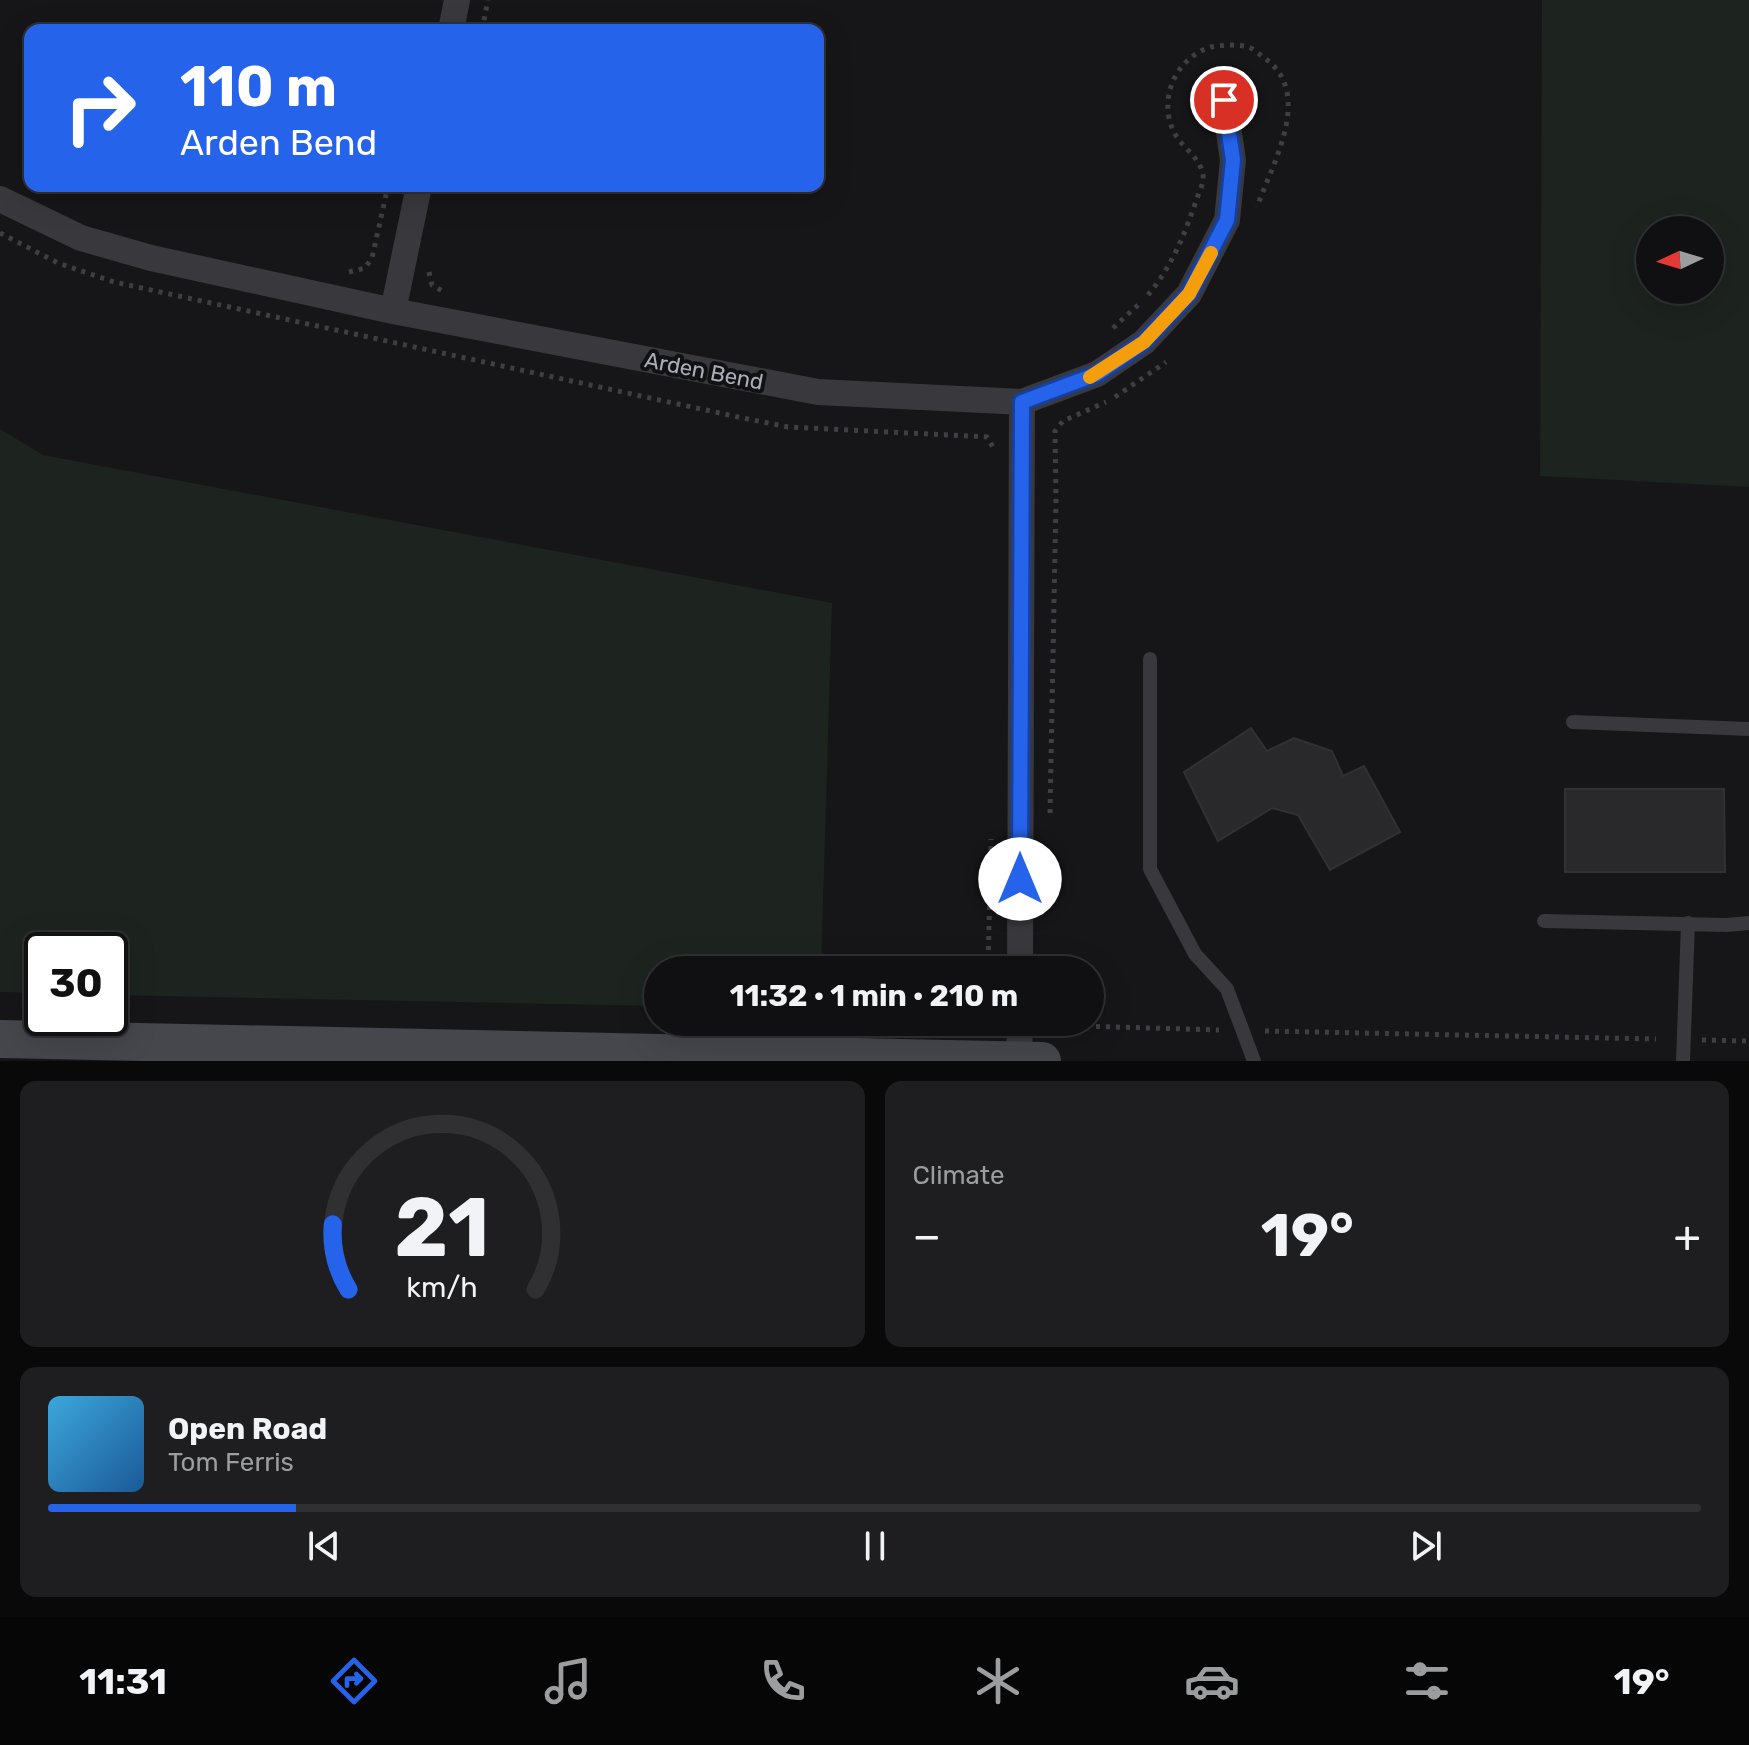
<!DOCTYPE html>
<html lang="en">
<head>
<meta charset="utf-8">
<style>
	:root { --surface:#101012; --page:#1e1e20; --text:#f1f3f6; --muted:#9c9d9f; --line:#303032; --accent:#2563eb }
	body { margin:0; font-family:Rubik,sans-serif; background:var(--page); color:var(--text); height:100vh; display:flex; flex-direction:column; font-size:30px; white-space:nowrap }
	* { box-sizing:border-box; margin:0 }
	p { font-size:26px; color:var(--muted) }
	.icon { flex:none; width:44px; height:44px; fill:none; stroke:currentColor; stroke-width:2; stroke-linecap:round; stroke-linejoin:round }
	.map { position:relative; height:1061px; overflow:hidden }
	.drawer { display:flex; flex-direction:column; gap:20px; padding:20px; background:#09090a; flex:1 }
	.drawer>* { flex:none }
	.hud { position:absolute; left:24px; top:24px; width:800px; height:168px; border-radius:16px; box-shadow:0 8px 32px #0002,0 0 0 2px var(--line); background:#2563eb; color:#fff; overflow:hidden }
	.needle { width:52px; rotate:266deg }
	.buttons { position:absolute; left:1636px; top:216px; display:grid; gap:16px }
	.buttons a { display:grid; place-items:center; width:88px; height:88px; border-radius:50%; background:var(--surface); box-shadow:0 8px 32px #0002,0 0 0 2px var(--line); font-size:40px }
	.speed { position:absolute; left:24px; top:932px; display:flex; gap:16px; font-size:40px; font-weight:700; text-align:center }
	.speed>* { display:grid; place-content:center; width:104px; height:104px; border-radius:50%; background:var(--surface); box-shadow:0 8px 32px #0002,0 0 0 2px var(--line); line-height:1 }
	.speed .limit { border:4px solid #111; border-radius:12px; background:#fff; color:#111 }
	.pin { position:absolute; display:grid; place-items:center; width:68px; height:68px; color:#fff; margin:-34px; border:4px solid #fff; border-radius:50%; box-shadow:0 2px 8px #0007 }
	.me { position:absolute; width:88px; margin:-44px; rotate:0deg; stroke-linejoin:round; filter:drop-shadow(0 0 6px #0008) }
	.turn { display:flex; align-items:center; gap:28px; height:168px; padding:0 24px; font-size:36px }
	.turn .icon { width:104px; height:104px; stroke-width:2.5 }
	.turn b { display:block; font-size:56px; line-height:68px }
	.big { font-size:60px; font-weight:700; line-height:1.1 }
	.drawer .widget { flex:1; display:flex; flex-direction:column; justify-content:center; gap:12px; min-width:0; padding:0 28px; border-radius:16px; background:var(--page) }
	.drawer .dial { align-items:center; gap:0 }
	.dial svg { height:208px; overflow:visible; fill:none; stroke:var(--line); stroke-width:7; stroke-linecap:round; text-anchor:middle }
	.dial text { fill:var(--text); stroke:none }
	.song { display:flex; align-items:center; gap:24px }
	.cover { width:96px; height:96px; border-radius:12px; background:linear-gradient(135deg,hsl(200 70% 55%),hsl(210 70% 35%)) }
	.played { height:8px; border-radius:4px; background:linear-gradient(90deg,var(--accent) 15%,var(--line) 15%) }
	.keys { display:flex; justify-content:space-around; direction:ltr }
	.heat { display:flex; justify-content:space-between; align-items:center; font-size:44px; direction:ltr }
	.drawer .tiles { flex:1; display:grid; gap:20px; grid-template-columns:1fr 1fr }
	.widget:last-child { grid-column:span 2 }
	.trip { position:absolute; left:644px; top:956px; width:460px; height:80px; border-radius:40px; background:var(--surface); box-shadow:0 8px 32px #0002,0 0 0 2px var(--line); font-weight:700; line-height:80px; text-align:center }
	.dock { display:flex; height:128px; justify-content:space-around; align-items:center; background:#060607; color:var(--muted) }
	.dock .icon { width:56px; height:56px }
	.dock .current { color:var(--accent) }
	.dock b { font-size:36px; color:var(--text) }
	.map>svg:first-child { display:block }
</style>
</head>
<body>
<div class="map">
<svg width="1749" height="1061" viewBox="0 0 1749 1061">
	<rect width="100%" height="100%" fill="#161618"/>
	<!-- green -->
	<path fill="#1d231e" fill-rule="evenodd" d="M1542,0H1749V487L1540,476ZM1650,230H1710V290H1650Z
		M0,429L43,455L832,603L821,970H658V1006L110,995V950H42V993L0,992Z"/>
	<!-- building -->
	<path fill="#29292c" stroke="#313034" stroke-width="2" d="M1251,728L1267,751L1294,738L1332,751L1343,776L1364,766L1400,832L1330,870L1298,815L1272,808L1218,841L1184,772Z
		M1565,789H1724L1725,872H1565Z"/>
	<g fill="none" stroke-linecap="round" stroke-linejoin="round">
		<!-- path -->
		<path stroke="#3e3f44" stroke-width="5" stroke-dasharray="4 6" stroke-linecap="butt" d="M482,30L488,0
			M0,233L58,263L114,282L738,417L788,427L987,437L994,449
			M349,272L365,268L372,258L388,186
			M429,272L432,285L446,293
			M1148,295C1172,266 1185,234 1197,198C1200,191 1204,182 1203,175C1200,156 1180,147 1173,130C1158,97 1177,57 1211,47C1220,45 1240,44 1248,47C1253,48 1259,54 1263,57C1315,92 1273,162 1257,207
			M1113,328L1138,305
			M1115,397L1166,362
			M1050,813L1056,499L1055,431L1063,421L1106,402
			M988,970L991,839
			M1046,1025L1219,1030
			M1265,1031L1656,1039
			M1702,1040L1749,1041"/>
		<!-- lane -->
		<path stroke="#38383d" stroke-width="14" d="M1150,659V869L1195,954L1227,989L1254,1061
			M1573,722L1749,729
			M1544,921L1727,925L1749,923
			M1683,1061L1688,923"/>
		<!-- street -->
		<path stroke="#38383d" stroke-width="26" d="M451,30L457,0
			M0,199L81,238L151,258L393,311L818,392L1022,402L1097,374L1144,342L1189,294L1227,220L1233,160L1224,100
			M393,311L419,186
			M1020,970L1022,402
			M1019,1060L1020,1022"/>
		<!-- secondary -->
		<path stroke="#46474d" stroke-width="38" d="M0,1039L1042,1061"/>
	</g>
	<g fill="none" stroke-linecap="round" stroke-linejoin="round">
		<defs>
			<path id="route" d="M1020,879L1022,402L1097,374L1144,342L1189,294L1227,220L1233,160L1224,100"/>
		</defs>
		<!-- route casing -->
		<use href="#route" stroke="#184099" stroke-width="20"/>
		<!-- route -->
		<use href="#route" stroke="#2563eb" stroke-width="14"/>
		<!-- slow -->
		<path stroke="#f59e0b" stroke-width="14" d="M1090,377L1144,342L1189,294L1211,253"/>
	</g>
	<g text-anchor="middle" dominant-baseline="central" stroke-width="8" stroke-linejoin="round" paint-order="stroke">
		<!-- street labels -->
		<g font-size="22" fill="#a9adb8" stroke="#111113">
			<text transform="translate(704 371) rotate(11)">Arden Bend</text>
		</g>
	</g>
</svg>
<div class="buttons">
<a><svg class="needle" viewBox="-14 -14 28 28"><path d="M0-13l5 13h-10z" fill="#e53935"/><path d="M0 13l5-13h-10z" fill="#9c9d9f"/></svg></a>
</div>
<div class="speed"><div class="limit">30</div></div>
<div class="pin" style="left:1224px;top:100px;background:#d93025"><svg class="icon" aria-label="arrive" viewBox="0 0 24 24"><path d="M6 21V4h12l-3 4 3 4H6"/></svg></div>
<svg class="me" style="left:1020px;top:879px" viewBox="-20 -20 40 40"><circle r="19" fill="#fff"/><path d="M0-13L10 11 0 6-10 11z" fill="#2563eb"/></svg>
<div class="trip">11:32 · 1 min · 210 m</div>
<div class="hud">
<div class="turn"><svg class="icon" aria-label="right" viewBox="0 0 24 24"><path d="M7 20v-9h11M14 6l5 5-5 5"/></svg><div><b>110 m</b>Arden Bend</div></div>
</div>
</div>
<section class="drawer">
<div class="tiles">
<div class="widget dial"><svg viewBox="0 0 100 80">
<path d="M14 69A42 42 0 1 1 86 69"/>
<path d="M14 69A42 42 0 0 1 8 44" stroke="#2563eb"/>
<text x="50" y="56" font-size="32" font-weight="700">21</text>
<text x="50" y="72" font-size="11">km/h</text>
</svg></div>
<div class="widget"><p>Climate</p>
<div class="heat"><a>−</a><b class="big">19°</b><a>+</a></div>
</div>
<div class="widget">
<div class="song"><i class="cover"></i><div><b>Open Road</b><p>Tom Ferris</p></div></div>
<div class="played"></div>
<div class="keys"><svg class="icon" aria-label="previous" viewBox="0 0 24 24"><path d="M18 5L8 12l10 7zM5 5v14"/></svg><svg class="icon" aria-label="pause" viewBox="0 0 24 24"><path d="M8 5v14M16 5v14"/></svg><svg class="icon" aria-label="next" viewBox="0 0 24 24"><path d="M6 5l10 7-10 7zM19 5v14"/></svg></div>
</div>
</div>
</section>
<nav class="dock">
<b>11:31</b>
<svg class="icon current" aria-label="directions" viewBox="0 0 24 24"><path d="M12 3l9 9-9 9-9-9zM9 14v-3h6M13 9l2 2-2 2"/></svg>
<svg class="icon" aria-label="music" viewBox="0 0 24 24"><path d="M9 18V5l10-2v13"/><circle cx="6" cy="18" r="3"/><circle cx="16" cy="16" r="3"/></svg>
<svg class="icon" aria-label="phone" viewBox="0 0 24 24"><path d="M5 4h4l2 5-3 2q2 4 5 5l2-3 5 2v4C11 20 4 13 5 4z"/></svg>
<svg class="icon" aria-label="climate" viewBox="0 0 24 24"><path d="M12 3v18M4 7l16 10M4 17L20 7"/></svg>
<svg class="icon" aria-label="car" viewBox="0 0 24 24"><path d="M5 17H2v-5l4-1 3-4h7l3 4 3 1v5h-3M9 17h6M6 11h13"/><circle cx="7" cy="17" r="2"/><circle cx="17" cy="17" r="2"/></svg>
<svg class="icon" aria-label="filters" viewBox="0 0 24 24"><path d="M4 7h16M4 17h16"/><circle cx="9" cy="7" r="2"/><circle cx="15" cy="17" r="2"/></svg>
<b>19°</b>
</nav>
</body>
</html>
